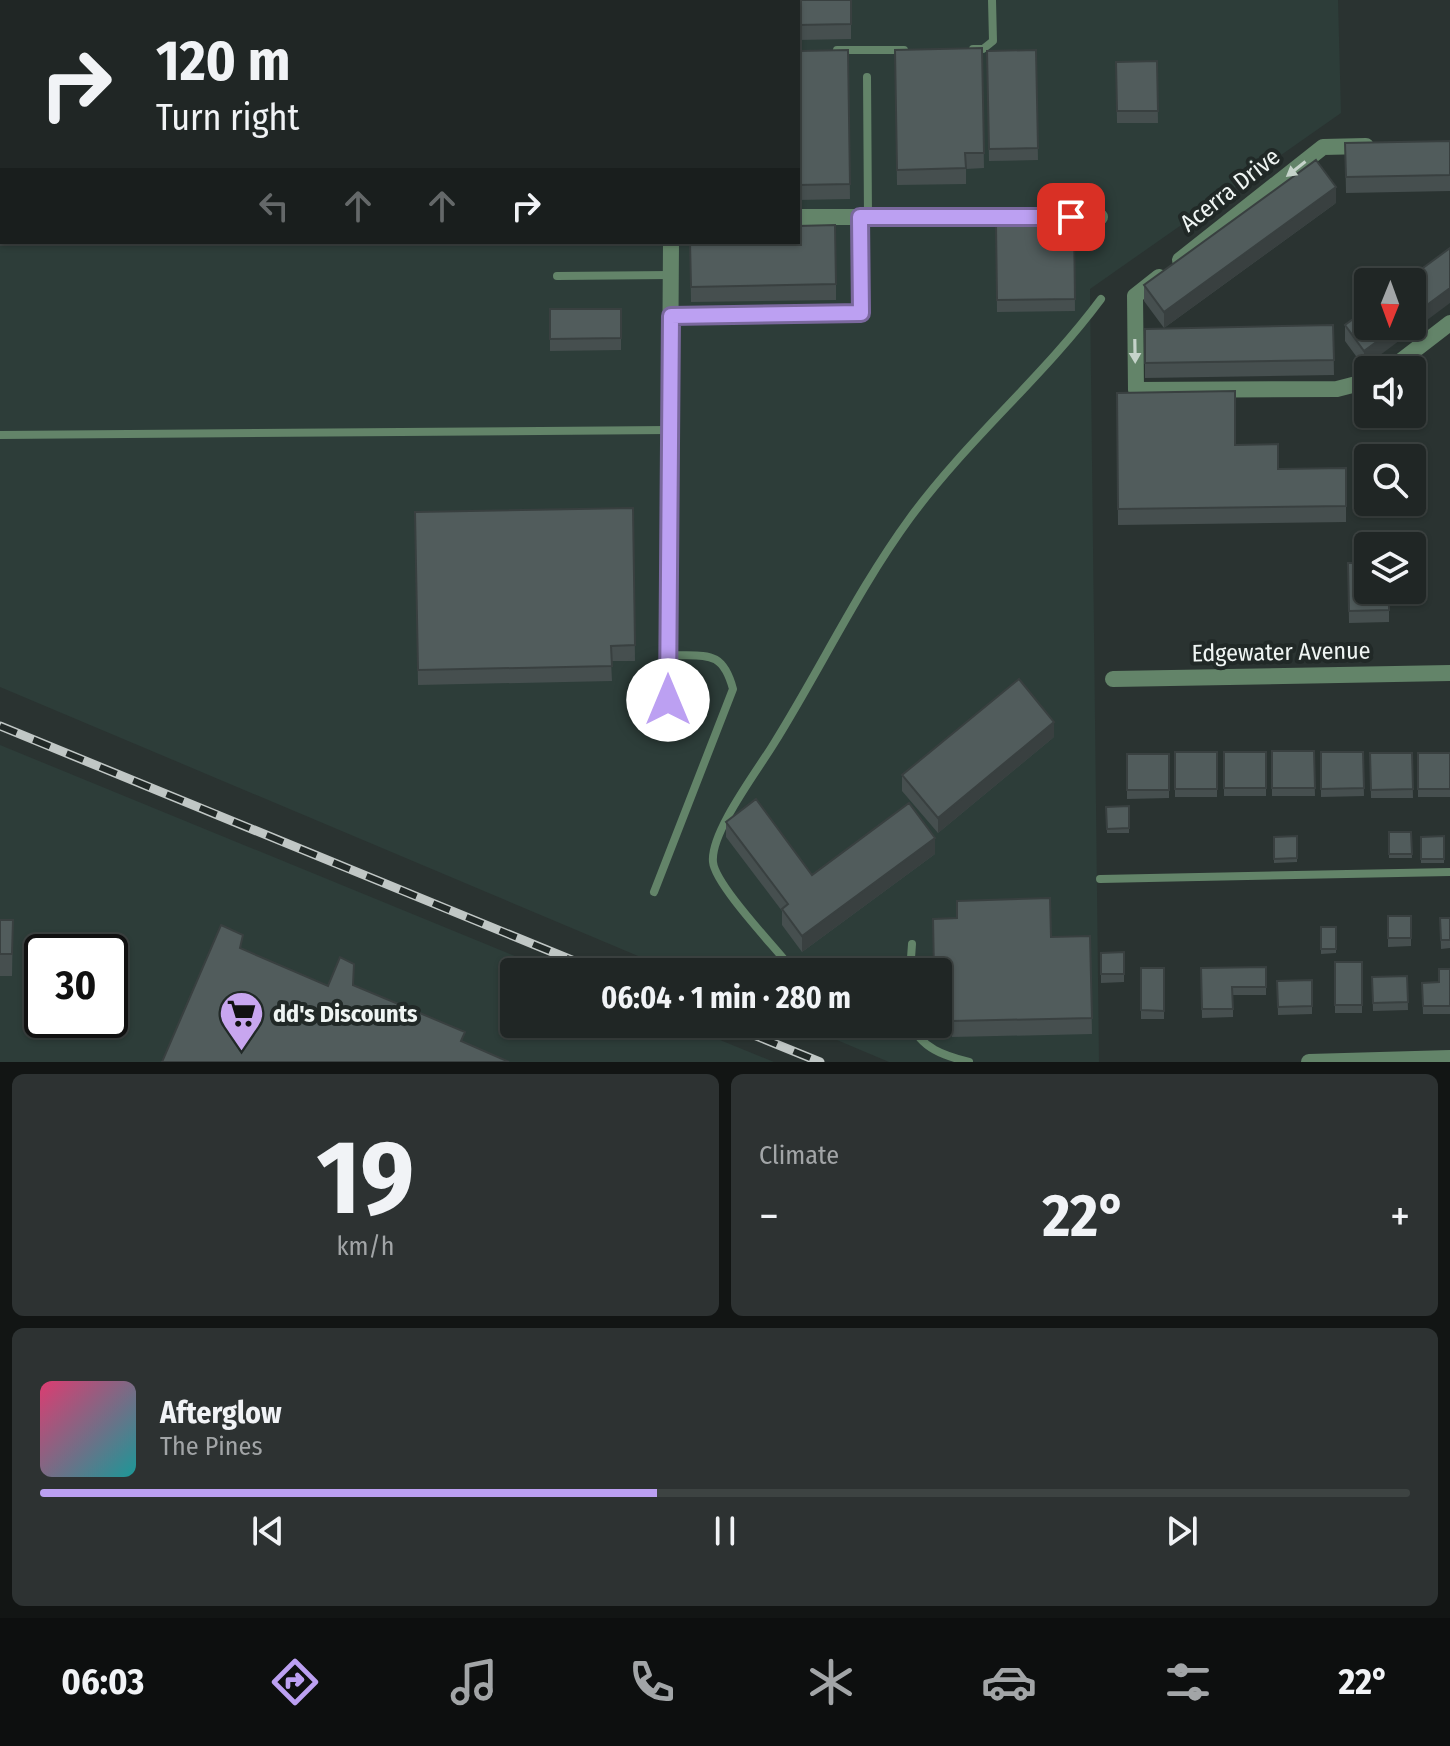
<!DOCTYPE html>
<html lang="en">
<head>
<meta charset="utf-8">
<style>
	:root { --surface:#202625; --page:#2d3232; --text:#f1f3f6; --muted:#a2a5a7; --line:#3d4342; --accent:#bca0f2 }
	body { margin:0; font-family:"Fira Sans Condensed",sans-serif; background:var(--page); color:var(--text); height:100vh; display:flex; flex-direction:column; font-size:30px; white-space:nowrap }
	* { box-sizing:border-box; margin:0 }
	p { font-size:26px; color:var(--muted) }
	.icon { flex:none; width:44px; height:44px; fill:none; stroke:currentColor; stroke-width:2; stroke-linecap:round; stroke-linejoin:round }
	.map { position:relative; height:1062px; overflow:hidden }
	.sheet { display:flex; flex-direction:column; gap:12px; padding:12px; background:#121514; flex:1 }
	.sheet>* { flex:none }
	.top-card { position:absolute; left:0px; top:0px; width:800px; height:244px; box-shadow:0 2px 6px #0004,0 0 0 2px var(--line); background:#202625; color:var(--text); overflow:hidden }
	.needle { width:52px; rotate:181deg }
	.tools { position:absolute; left:1354px; top:268px; display:grid; gap:16px }
	.tools a { display:grid; place-items:center; width:72px; height:72px; border-radius:8px; background:var(--surface); box-shadow:0 2px 6px #0004,0 0 0 2px var(--line); font-size:40px }
	.speed { position:absolute; left:24px; top:934px; display:flex; gap:16px; font-size:40px; font-weight:700; text-align:center }
	.speed>* { display:grid; place-content:center; width:104px; height:104px; border-radius:50%; background:var(--surface); box-shadow:0 2px 6px #0004,0 0 0 2px var(--line); line-height:1 }
	.speed .limit { border:4px solid #111; border-radius:12px; background:#fff; color:#111 }
	.pin { position:absolute; display:grid; place-items:center; width:68px; height:68px; color:#fff; margin:-34px; border-radius:16px; box-shadow:0 4px 12px #0006 }
	.me { position:absolute; width:88px; margin:-44px; rotate:0deg; stroke-linejoin:round; filter:drop-shadow(0 0 6px #0008) }
	.turn { display:flex; align-items:center; gap:28px; height:168px; padding:0 24px; font-size:36px }
	.turn .icon { width:104px; height:104px; stroke-width:2.5 }
	.turn b { display:block; font-size:56px; line-height:68px }
	.lanes { display:flex; align-items:center; height:76px; padding:0 24px; background:#0003; justify-content:center; gap:40px; direction:ltr }
	.lanes .off { opacity:.35 }
	.big { font-size:60px; font-weight:700; line-height:1.1 }
	.sheet .tile { flex:1; display:flex; flex-direction:column; justify-content:center; gap:12px; min-width:0; padding:0 28px; border-radius:12px; background:var(--page) }
	.sheet .dial { align-items:center; gap:0 }
	.dial b { font-size:104px; line-height:1 }
	.song { display:flex; align-items:center; gap:24px }
	.cover { width:96px; height:96px; border-radius:12px; background:linear-gradient(135deg,hsl(340 70% 55%),hsl(180 70% 35%)) }
	.played { height:8px; border-radius:4px; background:linear-gradient(90deg,var(--accent) 45%,var(--line) 45%) }
	.keys { display:flex; justify-content:space-around; direction:ltr }
	.heat { display:flex; justify-content:space-between; align-items:center; font-size:44px; direction:ltr }
	.sheet .tiles { flex:1; display:grid; gap:12px; grid-template-columns:1fr 1fr }
	.tile:last-child { grid-column:span 2 }
	.trip { position:absolute; left:500px; top:958px; width:452px; height:80px; border-radius:8px; background:var(--surface); box-shadow:0 2px 6px #0004,0 0 0 2px var(--line); font-weight:700; line-height:80px; text-align:center }
	.menu { display:flex; height:128px; justify-content:space-around; align-items:center; background:#0d0f0f; color:var(--muted) }
	.menu .icon { width:56px; height:56px }
	.menu .current { color:var(--accent) }
	.menu b { font-size:36px; color:var(--text) }
	.map>svg:first-child { display:block }
</style>
</head>
<body>
<div class="map">
<svg width="1450" height="1062" viewBox="0 0 1450 1062">
	<rect width="100%" height="100%" fill="#2a3331"/>
	<!-- built -->
	<path fill="#2d3d39" fill-rule="evenodd" d="M0,0H1338L1341,113L1090,289L1099,1062H889L799,1024H938V972H676L0,687ZM2,2H798V242H2Z
		M0,745L554,972H514V1024H681L774,1062H0ZM42,952H110V1020H42Z"/>
	<g fill="none" stroke-linecap="round" stroke-linejoin="round">
		<!-- lane -->
		<path stroke="#638469" stroke-width="8" d="M540,0V2
			M607,0V2
			M715,0V2
			M973,49H983L993,41L992,0
			M837,50H904
			M867,77L868,217
			M557,276L670,275
			M671,316L861,313L860,218
			M0,435L669,430
			M1100,879L1450,872
			M654,892L733,689C722,648 705,657 669,655
			M787,963C771,943 715,884 713,862C710,833 757,771 773,745C820,670 858,589 910,518C968,439 1043,377 1101,299
			M910,972L912,944
			M912,1024C920,1048 945,1056 969,1062"/>
		<!-- street -->
		<path stroke="#638469" stroke-width="16" d="M666,0V2
			M798,217H1100
			M0,234H2
			M1180,260L1323,147L1366,146
			M1159,277L1135,296L1136,390L1337,389L1368,381
			M1389,370L1450,323
			M1113,679L1450,673
			M668,700L671,242
			M1309,1062L1450,1058"/>
		<defs>
			<path id="rail" d="M0,726L601,972
				M727,1024L820,1062"/>
		</defs>
		<!-- rail casing -->
		<use href="#rail" stroke="#c0c7c5" stroke-width="9"/>
		<!-- rail -->
		<use href="#rail" stroke="#212927" stroke-width="6" stroke-dasharray="18" stroke-linecap="butt"/>
	</g>
	<!-- wall -->
	<path fill="#464f4f" d="M0,0L2,2V23H0Z
		M851,0V39L798,40V2Z
		M982,48L984,168L966,169V184L897,185L895,50Z
		M848,50L850,199L798,200V51Z
		M1036,50L1038,160L989,161L987,51Z
		M1157,61L1158,123H1117L1116,62Z
		M1450,141V191L1346,193L1345,143Z
		M1336,203L1164,328L1144,301V285Z
		M1074,224L1075,311L997,312L996,225Z
		M690,242L836,284V300L691,302Z
		M1368,308L1364,367L1345,341V325Z
		M550,309H621V350L550,351Z
		M1333,325L1334,375L1145,378V329Z
		M1117,393L1235,445L1278,469L1346,468V522L1118,525Z
		M633,508L635,661H611L612,681L418,685L415,512Z
		M1368,546L1389,590V622L1349,623L1348,563H1362Z
		M1054,737L938,833L902,791V775Z
		M1272,751H1314L1315,796H1272Z
		M1175,752H1217V797H1175Z
		M1224,752H1266V796H1224Z
		M1321,752H1363L1364,796L1321,797Z
		M1370,753H1412L1413,798H1371Z
		M1418,753H1450V797H1418Z
		M1127,754H1169V798L1127,799Z
		M1129,806V833H1107L1106,807Z
		M726,822L812,875L935,854L802,952L782,925V911L726,837Z
		M1389,832H1411L1412,858H1389Z
		M1297,836V862L1274,863V837Z
		M1444,836V863H1421V837Z
		M1388,916H1411V946L1388,947Z
		M1440,918H1450V948L1441,949Z
		M0,920H13L12,976H0Z
		M1321,927H1336V953L1321,954Z
		M1090,936L1092,1034L952,1037V1024H935H938V972L1051,937Z
		M1124,952V982L1101,983V953Z
		M1335,962H1362V1013H1335Z
		M1266,967V995H1233V1017L1202,1018L1201,968Z
		M1141,968H1164V1019H1141Z
		M1450,969V1014H1423L1422,983L1439,982Z
		M1407,976L1408,1010L1373,1011L1372,977Z
		M1312,980V1014L1278,1015L1277,981Z"/>
	<!-- shaded-wall -->
	<path fill="#394040" d="M1336,187V203L1164,328V312Z
		M1450,288V303L1364,367V351L1398,326H1412V316Z
		M1054,722V737L938,833V818Z
		M935,838V854L802,952V936Z"/>
	<!-- building -->
	<path fill="#515c5c" stroke="#394040" stroke-width="2" d="M0,0H96L97,2H2V11H0Z
		M396,0H453V2H397Z
		M553,0H595V2H553Z
		M729,0H851V24L798,25V2H729Z
		M982,48L984,153H965L966,168L897,170L895,50Z
		M848,50L850,184L798,185V51Z
		M1036,50L1038,148L989,149L987,51Z
		M1157,61L1158,111H1117L1116,62Z
		M1450,141V175L1346,177L1345,143Z
		M1316,160L1336,187L1164,312L1144,285Z
		M1074,224L1075,299L997,300L996,225Z
		M835,225L836,284L691,287L690,242H798V226Z
		M1450,248V288L1412,316V282H1404Z
		M1368,308V326H1398L1364,351L1345,325Z
		M550,309H621V338L550,339Z
		M1333,325L1334,360L1145,363V329Z
		M1235,391V445L1278,444V469L1346,468V506L1118,509L1117,393Z
		M633,508L635,645L611,646L612,666L418,670L415,512Z
		M1362,543H1384V546H1368V590H1389V610L1349,611L1348,563H1362Z
		M1019,679L1054,722L938,818L902,775Z
		M1272,751H1314L1315,788H1272Z
		M1175,752H1217V789H1175Z
		M1224,752H1266V788H1224Z
		M1321,752H1363L1364,788L1321,789Z
		M1370,753H1412L1413,789L1371,790Z
		M1418,753H1450V789H1418Z
		M1127,754H1169V790H1127Z
		M756,799L812,875L909,803L935,838L802,936L782,909L788,904L726,822Z
		M1129,806V828L1107,829L1106,807Z
		M1389,832H1411L1412,854H1389Z
		M1297,836V858L1274,859V837Z
		M1444,836V859H1421V837Z
		M1050,898L1051,937L1090,936L1092,1018L952,1021V1008H938V972H934L933,919L957,918V901Z
		M1388,916H1411V938H1388Z
		M1440,918H1450V940H1441Z
		M0,920H13L12,954H0Z
		M221,925L243,935L240,948L328,986L340,957L354,964L353,985L465,1032L461,1041L509,1062H162Z
		M1321,927H1336V949H1321Z
		M1124,952V974H1101V953Z
		M1335,962H1362V1005H1335Z
		M1266,967V987H1232L1233,1009H1202L1201,968Z
		M1141,968H1164V1011L1141,1010Z
		M1439,969H1450V1006H1423L1422,983L1439,982Z
		M1407,976L1408,1002L1373,1003L1372,977Z
		M1312,980V1006L1278,1007L1277,981Z"/>
	<!-- one-way arrows -->
	<defs><path id="oneway-solid" d="M-6-.8H1V-3.2L6.5 0L1 3.2V.8H-6Z" transform="scale(2)"/></defs>
	<g fill="#c5d3ca">
		<use href="#oneway-solid" transform="translate(1296 169) rotate(142)"/>
		<use href="#oneway-solid" transform="translate(1135 351) rotate(89)"/>
	</g>
	<g fill="none" stroke-linecap="round" stroke-linejoin="round">
		<defs>
			<path id="route" d="M668,700L671,316L861,313L860,217H1071"/>
		</defs>
		<!-- route casing -->
		<use href="#route" stroke="#7a689d" stroke-width="20"/>
		<!-- route -->
		<use href="#route" stroke="#bca0f2" stroke-width="14"/>
	</g>
	<!-- icons -->
	<defs>
		<symbol id="supermarket-pin" viewBox="-11 -11 22 30"><path d="M0 17L-7.5 6A9.5 9.5 0 1 1 7.5 6Z" fill="#c8a6ef" stroke="#212927"/><path d="M-6-5.5h2.5l.6 2H6L4.5 2H-2.5L-4.4-4H-6ZM-1.5 3.2a1.3 1.3 0 1 0 .1 0ZM3 3.2a1.3 1.3 0 1 0 .1 0Z" fill="#111"/></symbol>
	</defs>
	<g fill-rule="evenodd">
		<use href="#supermarket-pin" x="216" y="988" width="51" height="69"/>
	</g>
	<g text-anchor="middle" dominant-baseline="central" stroke-width="8" stroke-linejoin="round" paint-order="stroke">
		<!-- street labels -->
		<g font-size="24" fill="#eff5f3" stroke="#212927">
			<text transform="translate(1230 190) rotate(-38)">Acerra Drive</text>
			<text transform="translate(1281 652) rotate(-1)">Edgewater Avenue</text>
		</g>
		<!-- poi labels -->
		<g font-size="24" font-weight="bold" fill="#eff5f3" stroke="#212927" text-anchor="start">
			<text x="273" y="1014">dd's Discounts</text>
		</g>
	</g>
</svg>
<div class="tools">
<a><svg class="needle" viewBox="-14 -14 28 28"><path d="M0-13l5 13h-10z" fill="#e53935"/><path d="M0 13l5-13h-10z" fill="#a2a5a7"/></svg></a>
<a><svg class="icon" aria-label="sound" viewBox="0 0 24 24"><path d="M4 9h4l5-4v14l-5-4H4zM17 9q2 3 0 6"/></svg></a>
<a><svg class="icon" aria-label="search" viewBox="0 0 24 24"><circle cx="10" cy="10" r="6"/><path d="M15 15l6 6"/></svg></a>
<a><svg class="icon" aria-label="layers" viewBox="0 0 24 24"><path d="M12 4l9 5-9 5-9-5zM3 14l9 5 9-5"/></svg></a>
</div>
<div class="speed"><div class="limit">30</div></div>
<div class="pin" style="left:1071px;top:217px;background:#d93025"><svg class="icon" aria-label="arrive" viewBox="0 0 24 24"><path d="M6 21V4h12l-3 4 3 4H6"/></svg></div>
<svg class="me" style="left:668px;top:700px" viewBox="-20 -20 40 40"><circle r="19" fill="#fff"/><path d="M0-13L10 11 0 6-10 11z" fill="#bca0f2"/></svg>
<div class="trip">06:04 · 1 min · 280 m</div>
<div class="top-card">
<div class="turn"><svg class="icon" aria-label="right" viewBox="0 0 24 24"><path d="M7 20v-9h11M14 6l5 5-5 5"/></svg><div><b>120 m</b>Turn right</div></div>
<div class="lanes"><svg class="icon off" aria-label="left" viewBox="0 0 24 24"><path d="M17 20v-9H6M10 6l-5 5 5 5"/></svg><svg class="icon off" aria-label="ahead" viewBox="0 0 24 24"><path d="M12 20V5M6 11l6-6 6 6"/></svg><svg class="icon off" aria-label="ahead" viewBox="0 0 24 24"><path d="M12 20V5M6 11l6-6 6 6"/></svg><svg class="icon" aria-label="right" viewBox="0 0 24 24"><path d="M7 20v-9h11M14 6l5 5-5 5"/></svg></div>
</div>
</div>
<section class="sheet">
<div class="tiles">
<div class="tile dial"><b>19</b><p>km/h</p></div>
<div class="tile"><p>Climate</p>
<div class="heat"><a>−</a><b class="big">22°</b><a>+</a></div>
</div>
<div class="tile">
<div class="song"><i class="cover"></i><div><b>Afterglow</b><p>The Pines</p></div></div>
<div class="played"></div>
<div class="keys"><svg class="icon" aria-label="previous" viewBox="0 0 24 24"><path d="M18 5L8 12l10 7zM5 5v14"/></svg><svg class="icon" aria-label="pause" viewBox="0 0 24 24"><path d="M8 5v14M16 5v14"/></svg><svg class="icon" aria-label="next" viewBox="0 0 24 24"><path d="M6 5l10 7-10 7zM19 5v14"/></svg></div>
</div>
</div>
</section>
<nav class="menu">
<b>06:03</b>
<svg class="icon current" aria-label="directions" viewBox="0 0 24 24"><path d="M12 3l9 9-9 9-9-9zM9 14v-3h6M13 9l2 2-2 2"/></svg>
<svg class="icon" aria-label="music" viewBox="0 0 24 24"><path d="M9 18V5l10-2v13"/><circle cx="6" cy="18" r="3"/><circle cx="16" cy="16" r="3"/></svg>
<svg class="icon" aria-label="phone" viewBox="0 0 24 24"><path d="M5 4h4l2 5-3 2q2 4 5 5l2-3 5 2v4C11 20 4 13 5 4z"/></svg>
<svg class="icon" aria-label="climate" viewBox="0 0 24 24"><path d="M12 3v18M4 7l16 10M4 17L20 7"/></svg>
<svg class="icon" aria-label="car" viewBox="0 0 24 24"><path d="M5 17H2v-5l4-1 3-4h7l3 4 3 1v5h-3M9 17h6M6 11h13"/><circle cx="7" cy="17" r="2"/><circle cx="17" cy="17" r="2"/></svg>
<svg class="icon" aria-label="filters" viewBox="0 0 24 24"><path d="M4 7h16M4 17h16"/><circle cx="9" cy="7" r="2"/><circle cx="15" cy="17" r="2"/></svg>
<b>22°</b>
</nav>
</body>
</html>
